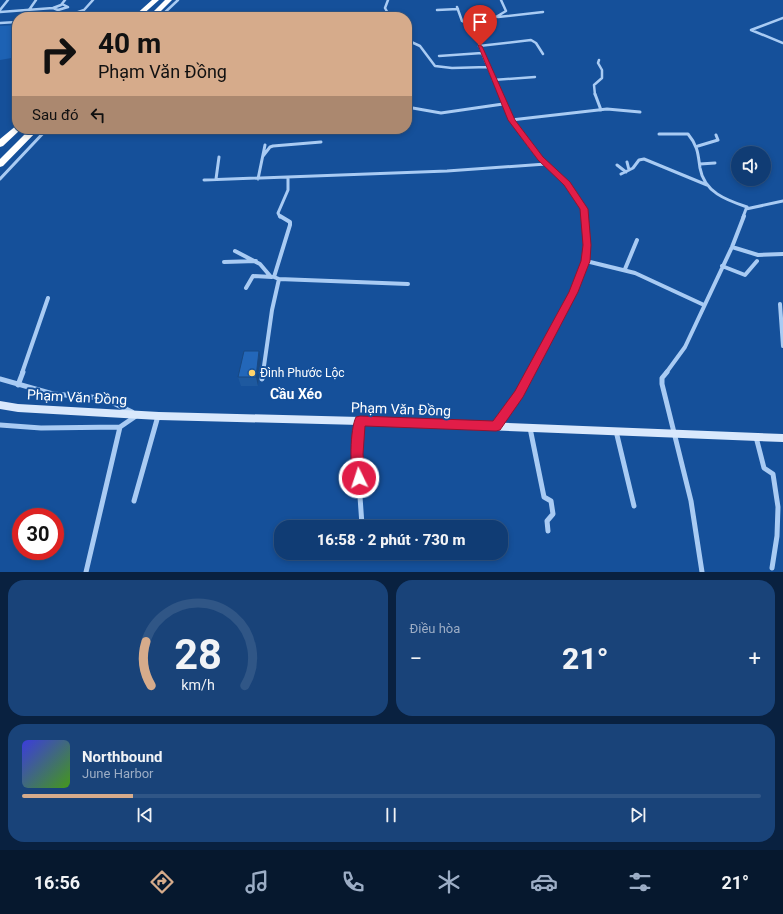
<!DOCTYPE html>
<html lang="vi">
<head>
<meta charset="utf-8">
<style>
	:root { --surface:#103c74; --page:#194379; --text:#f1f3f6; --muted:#9cadc5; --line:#305686; --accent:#d6ab8b }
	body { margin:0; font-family:Roboto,sans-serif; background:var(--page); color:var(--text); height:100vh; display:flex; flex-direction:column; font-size:15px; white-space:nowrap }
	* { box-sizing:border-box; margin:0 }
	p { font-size:13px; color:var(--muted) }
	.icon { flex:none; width:22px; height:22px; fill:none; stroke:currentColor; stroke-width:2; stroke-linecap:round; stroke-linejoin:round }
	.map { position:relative; height:572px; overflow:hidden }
	.drawer { display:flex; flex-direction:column; gap:8px; padding:8px; background:#092140; flex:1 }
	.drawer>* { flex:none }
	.top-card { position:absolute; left:12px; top:12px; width:400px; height:122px; border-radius:16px; box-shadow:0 2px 6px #0003,0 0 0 1px var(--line); background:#d6ab8b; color:#111; overflow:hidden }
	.controls { position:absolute; left:731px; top:146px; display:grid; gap:8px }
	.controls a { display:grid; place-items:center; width:40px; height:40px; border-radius:50%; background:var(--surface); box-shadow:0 2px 6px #0003,0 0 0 1px var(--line); font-size:20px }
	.speed { position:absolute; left:12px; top:508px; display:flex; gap:8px; font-size:20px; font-weight:700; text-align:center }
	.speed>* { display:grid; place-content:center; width:52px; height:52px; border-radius:50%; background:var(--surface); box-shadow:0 2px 6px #0003,0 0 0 1px var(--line); line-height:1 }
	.speed .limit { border:6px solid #d22; background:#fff; color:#111 }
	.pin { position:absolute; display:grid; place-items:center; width:34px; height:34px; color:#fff; margin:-41px -17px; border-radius:50% 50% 50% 0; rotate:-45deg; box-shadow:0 0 4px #0007 }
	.pin .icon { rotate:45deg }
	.me { position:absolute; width:44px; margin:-22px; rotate:356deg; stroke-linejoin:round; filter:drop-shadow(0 0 3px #0008) }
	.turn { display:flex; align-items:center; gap:14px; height:84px; padding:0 20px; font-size:18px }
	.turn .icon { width:52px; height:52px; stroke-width:2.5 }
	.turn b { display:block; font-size:28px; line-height:34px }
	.then { display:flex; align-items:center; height:38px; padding:0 20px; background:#0003; gap:8px; font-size:15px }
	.big { font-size:30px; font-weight:800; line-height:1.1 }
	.drawer .card { flex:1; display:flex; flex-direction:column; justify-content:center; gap:6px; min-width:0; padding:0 14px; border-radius:16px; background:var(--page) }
	.drawer .dial { align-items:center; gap:0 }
	.dial svg { height:104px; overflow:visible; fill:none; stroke:var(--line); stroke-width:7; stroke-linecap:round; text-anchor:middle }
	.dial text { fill:var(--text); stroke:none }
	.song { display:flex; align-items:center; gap:12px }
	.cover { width:48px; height:48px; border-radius:6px; background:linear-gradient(135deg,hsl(240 70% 55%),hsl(100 70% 35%)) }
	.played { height:4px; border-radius:2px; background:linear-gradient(90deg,var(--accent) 15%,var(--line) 15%) }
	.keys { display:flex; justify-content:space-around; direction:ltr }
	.heat { display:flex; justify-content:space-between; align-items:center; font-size:22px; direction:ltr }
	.drawer .tiles { flex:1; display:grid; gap:8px; grid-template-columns:1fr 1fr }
	.card:last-child { grid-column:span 2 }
	.trip { position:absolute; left:274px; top:520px; width:234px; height:40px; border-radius:16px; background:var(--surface); box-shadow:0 2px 6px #0003,0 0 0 1px var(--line); font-weight:800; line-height:40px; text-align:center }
	.tabs { display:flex; height:64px; justify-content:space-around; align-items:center; background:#06182e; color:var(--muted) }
	.tabs .icon { width:28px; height:28px }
	.tabs .selected { color:var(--accent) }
	.tabs b { font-size:18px; color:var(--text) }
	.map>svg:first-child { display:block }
</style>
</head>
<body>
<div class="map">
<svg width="783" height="572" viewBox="0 0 783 572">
	<rect width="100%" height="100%" fill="#15509a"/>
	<!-- green -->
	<path fill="#1d62b4" d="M17,25V57L0,60V26Z"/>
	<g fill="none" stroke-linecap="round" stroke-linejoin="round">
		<!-- minor-far3 -->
		<path stroke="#a9cbf3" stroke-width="2.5" d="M388,0L385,8L390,17
			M457,7L462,21L472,26L476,32L482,53L500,95
			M53,8L58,10L68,7L62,4
			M0,10L8,0
			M29,10L36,0
			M437,10L458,9
			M0,12L53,8L61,5L65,0
			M357,15V17
			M64,17L84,10L93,0
			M160,17L178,0
			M498,17L543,12
			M783,18L751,30L783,43
			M0,23L17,22
			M472,26L474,22L496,17L506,11L501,0
			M407,40L420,46L435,66L452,68L488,67
			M479,46L531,40L536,43L543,54
			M439,56L482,53
			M493,80L535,77
			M595,95L594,85L602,78V70L598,63L599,60"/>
		<!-- minor-far2 -->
		<path stroke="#a9cbf3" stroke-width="3" d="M500,94C510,118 523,140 540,159C557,177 582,191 585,217
			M595,94L601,110
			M407,107L441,113L503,104
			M511,120L607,109L640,112
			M659,134H688C698,146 698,154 700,168C704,192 726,200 747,207
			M698,146L718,140L716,135
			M263,156L270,147L273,146L321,142
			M627,162L629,170
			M700,164L715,163
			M617,165L626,172
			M621,174L633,168L639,160L644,159L707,185
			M0,179L47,129
			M216,179L219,157
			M258,179L265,145
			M204,180L447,171L546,164
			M280,217L278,213L288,190V177
			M743,217L746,209L783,201"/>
		<!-- minor-far1 -->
		<path stroke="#a9cbf3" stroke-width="4" d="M732,247L758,255L783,254
			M235,251L260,264L271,277
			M586,261L635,273L704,305
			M224,262L256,261
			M722,266L745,275L757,261
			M625,269L637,240
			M279,279L408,284
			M246,288L253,276L272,277
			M780,304L783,346
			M22,373L48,298
			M263,373L272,310L279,279L274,277L290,225V222L280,216
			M530,373L573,292L586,261L585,216
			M666,373L685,347L732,247L744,216"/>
		<!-- minor -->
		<path stroke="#a9cbf3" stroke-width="5" d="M667,372L662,378V384L691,501L702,572
			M0,379L53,394L103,398L132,412
			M262,379L263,372
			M18,385L23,372
			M360,421L357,454L362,525
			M0,425L41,428L120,427L136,416
			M497,426L519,394L531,372
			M530,428L544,497L551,501L553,514L547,521L548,531
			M616,431L634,506
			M756,437L764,468L773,474L778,507L777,536L772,568
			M134,501L158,416
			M86,572L120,427"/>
		<!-- secondary -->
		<path fill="#d9e8fc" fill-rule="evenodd" d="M0,401L18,404L159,412L360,417L783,434V442L360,425L159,420L18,412L0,409Z"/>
		<!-- motorway -->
		<path fill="#fff" fill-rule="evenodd" d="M152,0H159L140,17H133Z
			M165,0H172L155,17H148Z
			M17,125V129L20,130L3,146L0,147V139Z
			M30,129H39L3,166L0,167V159Z"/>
	</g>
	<!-- wall -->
	<path fill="#1e599f" d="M261,360L258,386H241L238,377Z"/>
	<!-- shaded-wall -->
	<path fill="#184882" d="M259,351L261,360L258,386L256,377Z"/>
	<!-- building -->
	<path fill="#2367b9" stroke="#184882" d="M244,351H259L256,377H238Z"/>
	<!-- route -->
	<path fill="#e11d48" stroke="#92132f" d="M478,45L482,46L515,120L543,157L570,182L588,209L591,245L590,261L578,292L523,397L500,430L496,431L365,426L363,454L365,478L363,482L359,484L355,482C349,470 350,429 356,417L360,416L493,421L515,391L569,292L581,261L583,245L580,209L564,185L538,160L508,120Z"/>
	<!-- markers -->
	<circle fill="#ffd36b" stroke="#15509a" stroke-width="1.5" cx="252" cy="373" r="4"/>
	<g text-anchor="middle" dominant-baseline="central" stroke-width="4" stroke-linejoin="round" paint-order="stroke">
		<!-- poi labels -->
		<g font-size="12" fill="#fff" stroke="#15509a" text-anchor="start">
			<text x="260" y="373">Đình Phước Lộc</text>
		</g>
		<!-- quarter labels -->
		<g font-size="14" font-weight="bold" fill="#fff" stroke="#15509a">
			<text x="296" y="394">Cầu Xéo</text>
		</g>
		<!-- near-street labels -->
		<g font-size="14" fill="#fff" stroke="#15509a">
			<text transform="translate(77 397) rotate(3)">Phạm Văn Đồng</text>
			<text transform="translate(401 409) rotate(2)">Phạm Văn Đồng</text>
		</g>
	</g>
</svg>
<div class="controls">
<a><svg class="icon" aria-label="sound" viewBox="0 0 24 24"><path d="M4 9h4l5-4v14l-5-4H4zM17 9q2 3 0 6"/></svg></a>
</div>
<div class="speed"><div class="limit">30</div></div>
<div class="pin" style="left:480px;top:46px;background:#d93025"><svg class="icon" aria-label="arrive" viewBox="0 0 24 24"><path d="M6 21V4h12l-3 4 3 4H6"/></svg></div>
<svg class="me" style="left:359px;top:478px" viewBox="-20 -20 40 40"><circle r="17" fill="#e11d48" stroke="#fff" stroke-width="3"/><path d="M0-11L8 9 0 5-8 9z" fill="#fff"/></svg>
<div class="trip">16:58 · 2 phút · 730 m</div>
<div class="top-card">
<div class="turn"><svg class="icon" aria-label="right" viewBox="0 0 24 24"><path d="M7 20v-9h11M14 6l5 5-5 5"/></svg><div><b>40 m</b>Phạm Văn Đồng</div></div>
<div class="then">Sau đó<svg class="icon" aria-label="left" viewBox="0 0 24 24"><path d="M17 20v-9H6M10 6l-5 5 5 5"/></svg></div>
</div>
</div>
<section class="drawer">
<div class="tiles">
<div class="card dial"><svg viewBox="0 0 100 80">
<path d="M14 69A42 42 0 1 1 86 69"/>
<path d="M14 69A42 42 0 0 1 10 35" stroke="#d6ab8b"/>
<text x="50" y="56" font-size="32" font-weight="700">28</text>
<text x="50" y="72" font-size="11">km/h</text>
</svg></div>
<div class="card"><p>Điều hòa</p>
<div class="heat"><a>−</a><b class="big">21°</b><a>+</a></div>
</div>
<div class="card">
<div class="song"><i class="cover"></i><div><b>Northbound</b><p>June Harbor</p></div></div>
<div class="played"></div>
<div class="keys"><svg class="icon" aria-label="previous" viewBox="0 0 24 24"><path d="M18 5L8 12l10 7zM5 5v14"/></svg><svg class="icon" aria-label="pause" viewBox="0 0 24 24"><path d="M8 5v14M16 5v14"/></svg><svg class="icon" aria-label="next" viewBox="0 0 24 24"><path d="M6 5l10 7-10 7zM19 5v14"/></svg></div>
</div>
</div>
</section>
<nav class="tabs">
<b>16:56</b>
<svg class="icon selected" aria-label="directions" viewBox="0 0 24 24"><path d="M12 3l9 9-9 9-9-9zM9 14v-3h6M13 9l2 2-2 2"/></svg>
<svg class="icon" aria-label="music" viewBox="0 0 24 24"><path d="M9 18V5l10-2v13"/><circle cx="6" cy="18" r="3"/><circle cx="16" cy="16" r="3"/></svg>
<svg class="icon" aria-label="phone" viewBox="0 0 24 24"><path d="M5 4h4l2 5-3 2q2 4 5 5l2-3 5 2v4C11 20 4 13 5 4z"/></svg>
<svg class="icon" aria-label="climate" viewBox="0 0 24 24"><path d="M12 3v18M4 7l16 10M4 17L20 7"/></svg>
<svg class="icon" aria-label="car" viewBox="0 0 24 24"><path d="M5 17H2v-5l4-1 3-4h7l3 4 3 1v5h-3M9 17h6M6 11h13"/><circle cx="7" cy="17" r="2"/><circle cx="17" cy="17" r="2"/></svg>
<svg class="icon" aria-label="filters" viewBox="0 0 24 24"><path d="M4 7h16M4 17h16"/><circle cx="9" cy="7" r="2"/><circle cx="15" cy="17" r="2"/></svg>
<b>21°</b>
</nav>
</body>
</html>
